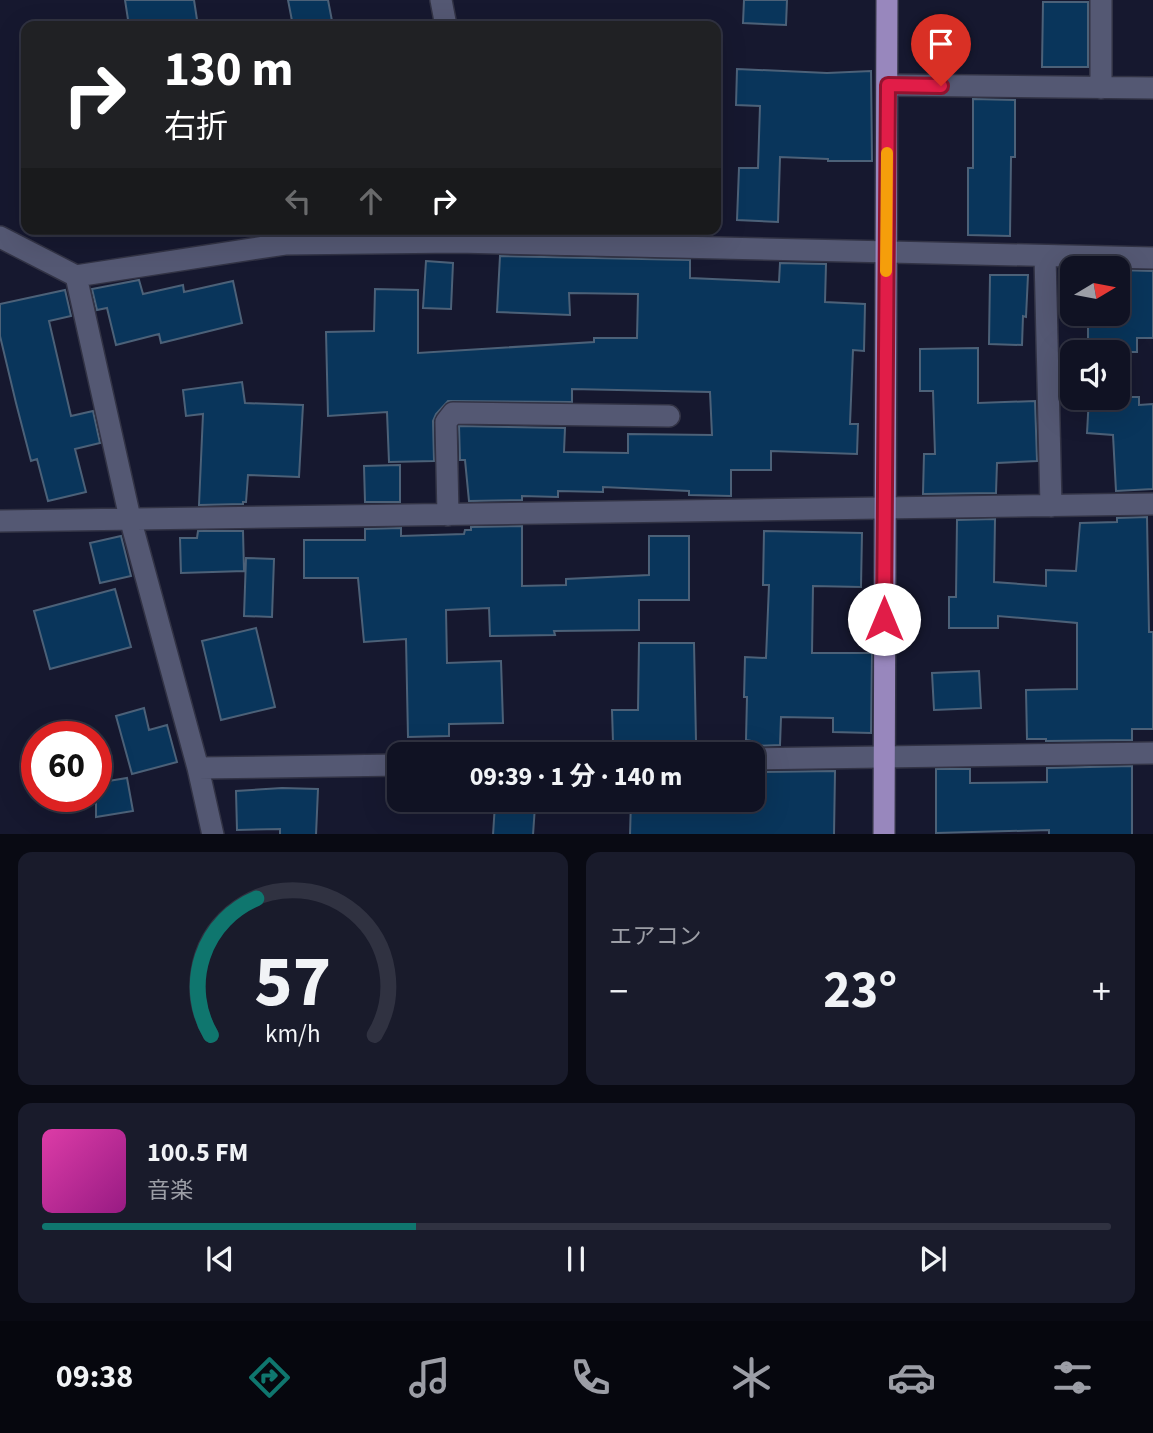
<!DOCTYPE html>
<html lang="ja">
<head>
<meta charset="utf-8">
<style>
	:root { --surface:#101223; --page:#191b2b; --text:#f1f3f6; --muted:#9c9ea6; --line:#303241; --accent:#0f766e }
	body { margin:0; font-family:"Source Sans 3","Noto Sans JP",sans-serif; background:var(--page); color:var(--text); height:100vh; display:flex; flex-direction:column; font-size:26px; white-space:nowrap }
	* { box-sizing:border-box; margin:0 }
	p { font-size:23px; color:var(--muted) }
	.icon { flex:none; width:38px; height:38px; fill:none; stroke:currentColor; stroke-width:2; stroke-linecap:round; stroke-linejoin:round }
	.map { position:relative; height:834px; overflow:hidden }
	.drawer { display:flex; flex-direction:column; gap:18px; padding:18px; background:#090a13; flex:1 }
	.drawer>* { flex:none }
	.top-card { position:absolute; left:21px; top:21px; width:700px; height:214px; border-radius:14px; box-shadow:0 7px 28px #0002,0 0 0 2px var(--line); background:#202124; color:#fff; overflow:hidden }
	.needle { width:46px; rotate:80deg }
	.tools { position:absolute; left:1060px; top:256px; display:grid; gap:14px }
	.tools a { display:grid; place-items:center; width:70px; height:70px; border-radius:14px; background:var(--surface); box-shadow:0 7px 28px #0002,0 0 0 2px var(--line); font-size:35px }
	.speed { position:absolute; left:21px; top:721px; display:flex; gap:14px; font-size:35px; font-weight:700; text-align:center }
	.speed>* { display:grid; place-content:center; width:91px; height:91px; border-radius:50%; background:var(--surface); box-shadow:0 7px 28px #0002,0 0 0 2px var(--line); line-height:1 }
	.speed .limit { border:10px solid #d22; background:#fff; color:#111 }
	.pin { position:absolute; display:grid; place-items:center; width:60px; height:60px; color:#fff; margin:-72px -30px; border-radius:50% 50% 50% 0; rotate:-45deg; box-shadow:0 0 7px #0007 }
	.pin .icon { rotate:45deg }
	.me { position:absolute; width:77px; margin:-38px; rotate:0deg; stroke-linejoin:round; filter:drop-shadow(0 0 5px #0008) }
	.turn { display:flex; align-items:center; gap:24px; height:147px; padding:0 28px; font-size:32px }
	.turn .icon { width:91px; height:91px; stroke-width:2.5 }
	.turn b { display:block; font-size:49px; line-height:60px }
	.lanes { display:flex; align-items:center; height:66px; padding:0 28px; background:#0003; justify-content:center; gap:35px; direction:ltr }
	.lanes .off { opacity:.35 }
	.big { font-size:52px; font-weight:700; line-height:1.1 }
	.drawer .card { flex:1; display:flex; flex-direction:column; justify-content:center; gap:10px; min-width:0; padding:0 24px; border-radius:14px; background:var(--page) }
	.drawer .dial { align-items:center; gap:0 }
	.dial svg { height:182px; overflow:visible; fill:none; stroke:var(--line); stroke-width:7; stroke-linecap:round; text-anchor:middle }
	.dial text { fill:var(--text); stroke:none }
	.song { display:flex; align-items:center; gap:21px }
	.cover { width:84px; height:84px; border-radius:10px; background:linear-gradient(135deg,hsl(320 70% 55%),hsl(310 70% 35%)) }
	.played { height:7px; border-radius:4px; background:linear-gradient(90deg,var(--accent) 35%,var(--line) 35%) }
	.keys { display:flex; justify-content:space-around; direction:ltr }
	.heat { display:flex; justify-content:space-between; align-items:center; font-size:38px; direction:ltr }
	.drawer .tiles { flex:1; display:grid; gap:18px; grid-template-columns:1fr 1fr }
	.card:last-child { grid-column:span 2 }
	.trip { position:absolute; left:387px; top:742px; width:378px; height:70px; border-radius:14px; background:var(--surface); box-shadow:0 7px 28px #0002,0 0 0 2px var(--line); font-weight:700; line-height:70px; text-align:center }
	.dock { display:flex; height:112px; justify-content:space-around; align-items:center; background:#06070e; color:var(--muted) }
	.dock .icon { width:49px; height:49px }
	.dock .current { color:var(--accent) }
	.dock b { font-size:32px; color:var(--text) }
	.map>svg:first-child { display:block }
</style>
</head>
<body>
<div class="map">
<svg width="1153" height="835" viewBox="0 0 1153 835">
	<rect width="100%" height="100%" fill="#16182f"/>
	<!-- building -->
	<path fill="#09355b" stroke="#4c6178" stroke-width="2" d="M125,0H194L198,26H129Z
		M288,0H328L333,26H293Z
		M744,0H787L786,25L743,23Z
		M1043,2H1088V67H1042Z
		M737,69L827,73L871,71L872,161H828V159L780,157L778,222L737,220L739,168H758L760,106L736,105Z
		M973,99L1015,100V157H1011L1010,236L968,235V168H973Z
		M500,256L690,260V278L779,282L780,263L826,264L825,302L865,304L864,351L853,350L850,424H858L857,454L771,451V470H731V496L689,495V491L603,487V492L558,491V497L522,496V500L469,501L465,460H460L459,426L565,428L564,452L628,453V434L712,435L710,392L572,389V402L448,401L436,414L433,421L434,461L389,462L387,412L328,416L326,332L374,331L375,289L418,290V353L594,342V338H637L638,294L569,293L570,315L497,312Z
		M426,261L453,263L451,309L423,308Z
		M1118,270L1153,271V338H1137V352H1088V313H1118Z
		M990,275H1028L1026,317L1023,316L1022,345L989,344Z
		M139,280L143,294L183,285L184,292L233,281L242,323L161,343L159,334L116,345L107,308L97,310L92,289Z
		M65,290L71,316L49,321L71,416L93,411L100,443L75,449L86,492L48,501L37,459L31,461L16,403L0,336V304Z
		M978,348V403L1035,401L1037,461L997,463L996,493L923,494L924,454H935L933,391H920V349Z
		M242,382L245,403L303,405L299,477L248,475L246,502H243V504L199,505L203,414L186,416L183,390Z
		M1089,397H1139V405L1153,404V489L1116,491L1113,435L1087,433Z
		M400,465V502H365L364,466Z
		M1147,517L1149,632H1153V729H1132V740L1046,741V739H1027L1026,690L1077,689V623L998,616V628H949V597H956L957,520L995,519L994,582L1046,586V570L1076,571L1080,523L1117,522V518Z
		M522,526V586L566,585V579L649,575V536H689V600H639V630L554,631L555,635L490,636L489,608L446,610L447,663L501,661L503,723L449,724V736L408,737L406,639L364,642L358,578H304V540H365V529L401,528V536L464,534L465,530H471V527Z
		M198,531H243L244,571L181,573L180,538H197Z
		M764,531L862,533L861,587L813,586L812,653H872L871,733L833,732V718L781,717L780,745L752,746V741L746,740L747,697H744L745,657L766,658L769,585H763Z
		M121,536L131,576L100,583L90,543Z
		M246,558L274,559L272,617L244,616Z
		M115,589L131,647L50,669L34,611Z
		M256,628L275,707L221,720L202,641Z
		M639,643H694L696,741L613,742L612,710H638Z
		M979,671L981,708L934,710L932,673Z
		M144,708L149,730L167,725L177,762L132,774L116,716Z
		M1132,766V835H1049V830L936,833V769H970V783L1047,782V768Z
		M835,771L834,835H630L631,800L724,802V800H752V772Z
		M127,778L133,811L96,817V783Z
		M282,788L318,789L316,835H280V829L237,830L236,791Z
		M495,804L535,806L533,835H493Z"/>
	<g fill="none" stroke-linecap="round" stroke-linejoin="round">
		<defs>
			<path id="minor" d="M441,0L446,26
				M888,85L1153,88
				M1101,88V0
				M0,237L76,276L130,518L198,768L213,835
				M1045,256L1051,506
				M76,276L285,244L457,242L1153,258
				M448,515L446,422L453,413L669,416
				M0,521L1153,504
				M752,759L1153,753
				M198,768L399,765"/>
			<path id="major" d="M884,835L887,0"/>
		</defs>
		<!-- minor casing -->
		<use href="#minor" stroke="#323345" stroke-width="24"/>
		<!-- major casing -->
		<use href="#major" stroke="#323345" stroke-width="24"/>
		<!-- minor -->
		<use href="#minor" stroke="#545873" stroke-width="21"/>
		<!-- major -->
		<use href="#major" stroke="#9887bd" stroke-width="21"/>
	</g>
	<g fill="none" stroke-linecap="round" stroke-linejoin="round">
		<defs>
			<path id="route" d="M884,619L888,85L941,86"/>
		</defs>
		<!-- route casing -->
		<use href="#route" stroke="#92132f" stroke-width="18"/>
		<!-- route -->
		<use href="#route" stroke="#e11d48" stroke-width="12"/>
		<!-- slow -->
		<path stroke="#f59e0b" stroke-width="12" d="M886,271L887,153"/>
	</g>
</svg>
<div class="tools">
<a><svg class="needle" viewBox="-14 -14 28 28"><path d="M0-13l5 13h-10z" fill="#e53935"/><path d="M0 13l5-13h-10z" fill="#9c9ea6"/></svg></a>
<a><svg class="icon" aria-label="sound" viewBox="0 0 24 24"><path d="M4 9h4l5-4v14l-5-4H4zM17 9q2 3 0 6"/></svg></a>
</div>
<div class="speed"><div class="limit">60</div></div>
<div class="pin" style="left:941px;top:86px;background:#d93025"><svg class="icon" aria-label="arrive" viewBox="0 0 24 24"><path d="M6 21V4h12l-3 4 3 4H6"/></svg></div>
<svg class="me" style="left:884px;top:619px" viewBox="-20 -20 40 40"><circle r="19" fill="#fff"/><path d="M0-13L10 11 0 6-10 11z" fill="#e11d48"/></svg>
<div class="trip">09:39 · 1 分 · 140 m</div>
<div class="top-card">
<div class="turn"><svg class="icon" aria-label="right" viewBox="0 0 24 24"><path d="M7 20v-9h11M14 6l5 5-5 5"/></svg><div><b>130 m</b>右折</div></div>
<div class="lanes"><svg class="icon off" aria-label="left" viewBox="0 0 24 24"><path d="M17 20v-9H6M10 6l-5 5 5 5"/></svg><svg class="icon off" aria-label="ahead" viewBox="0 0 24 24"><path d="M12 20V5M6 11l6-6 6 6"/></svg><svg class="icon" aria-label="right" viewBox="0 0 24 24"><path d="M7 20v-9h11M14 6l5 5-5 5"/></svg></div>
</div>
</div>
<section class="drawer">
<div class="tiles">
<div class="card dial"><svg viewBox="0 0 100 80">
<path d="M14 69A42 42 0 1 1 86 69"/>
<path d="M14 69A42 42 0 0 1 34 9" stroke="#0f766e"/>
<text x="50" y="56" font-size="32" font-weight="700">57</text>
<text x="50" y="72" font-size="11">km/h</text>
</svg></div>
<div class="card"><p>エアコン</p>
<div class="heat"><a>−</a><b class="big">23°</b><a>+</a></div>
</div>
<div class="card">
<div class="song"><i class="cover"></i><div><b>100.5 FM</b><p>音楽</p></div></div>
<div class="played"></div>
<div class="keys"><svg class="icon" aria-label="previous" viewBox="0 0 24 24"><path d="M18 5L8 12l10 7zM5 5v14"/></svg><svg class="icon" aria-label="pause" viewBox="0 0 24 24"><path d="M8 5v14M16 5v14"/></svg><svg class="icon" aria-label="next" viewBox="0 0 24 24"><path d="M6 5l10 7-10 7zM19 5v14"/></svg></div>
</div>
</div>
</section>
<nav class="dock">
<b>09:38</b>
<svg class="icon current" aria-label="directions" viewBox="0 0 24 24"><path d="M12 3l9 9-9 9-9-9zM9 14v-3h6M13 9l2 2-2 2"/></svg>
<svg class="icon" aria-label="music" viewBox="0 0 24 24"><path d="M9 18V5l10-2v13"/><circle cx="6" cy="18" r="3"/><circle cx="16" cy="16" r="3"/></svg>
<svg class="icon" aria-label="phone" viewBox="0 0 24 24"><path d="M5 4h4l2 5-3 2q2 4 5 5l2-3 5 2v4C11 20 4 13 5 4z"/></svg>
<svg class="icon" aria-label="climate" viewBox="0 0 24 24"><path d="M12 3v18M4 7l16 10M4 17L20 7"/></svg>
<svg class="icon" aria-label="car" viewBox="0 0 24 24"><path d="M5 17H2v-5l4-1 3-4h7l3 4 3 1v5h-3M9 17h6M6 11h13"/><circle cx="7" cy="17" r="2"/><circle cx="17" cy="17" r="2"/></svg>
<svg class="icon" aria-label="filters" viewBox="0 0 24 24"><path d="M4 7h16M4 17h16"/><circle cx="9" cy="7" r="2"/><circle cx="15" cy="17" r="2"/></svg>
</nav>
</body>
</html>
